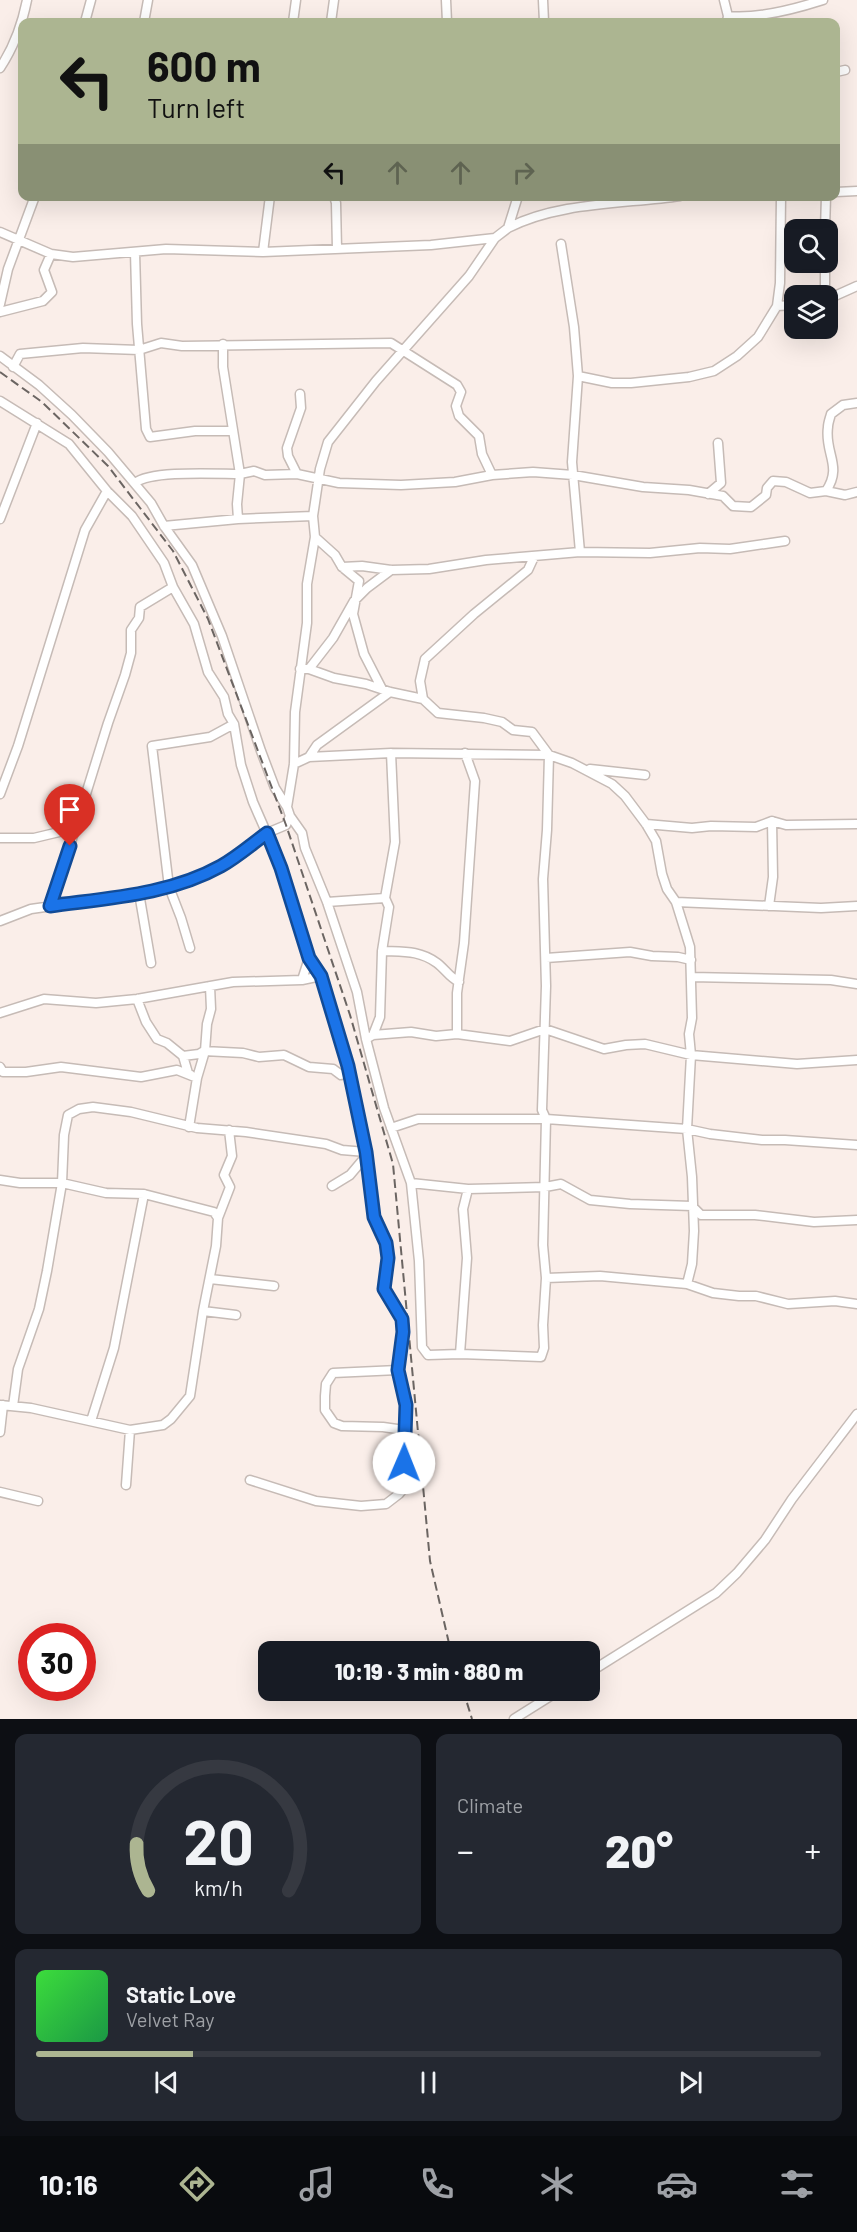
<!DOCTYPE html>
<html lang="en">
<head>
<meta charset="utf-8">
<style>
	:root { --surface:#171b24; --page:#242831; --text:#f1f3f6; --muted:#9ea1a6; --line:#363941; --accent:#acb591 }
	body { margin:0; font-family:Barlow,sans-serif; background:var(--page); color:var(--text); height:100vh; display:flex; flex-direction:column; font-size:22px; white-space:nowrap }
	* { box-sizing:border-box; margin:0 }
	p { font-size:20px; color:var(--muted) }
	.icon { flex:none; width:33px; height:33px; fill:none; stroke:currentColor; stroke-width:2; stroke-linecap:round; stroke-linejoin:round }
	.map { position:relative; height:1719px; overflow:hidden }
	.details { display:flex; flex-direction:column; gap:15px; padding:15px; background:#0d0f14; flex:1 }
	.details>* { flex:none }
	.guide { position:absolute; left:18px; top:18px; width:822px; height:183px; border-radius:12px; box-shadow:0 6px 24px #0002; background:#acb591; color:#111; overflow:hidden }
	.buttons { position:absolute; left:784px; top:219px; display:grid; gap:12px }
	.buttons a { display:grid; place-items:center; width:54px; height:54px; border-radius:12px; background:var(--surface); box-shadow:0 6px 24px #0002; font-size:30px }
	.speed { position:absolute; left:18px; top:1623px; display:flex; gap:12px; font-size:30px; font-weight:700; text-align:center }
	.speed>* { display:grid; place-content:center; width:78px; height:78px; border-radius:50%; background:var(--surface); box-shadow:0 6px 24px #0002; line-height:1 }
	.speed .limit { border:9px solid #d22; background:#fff; color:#111 }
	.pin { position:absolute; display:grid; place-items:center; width:51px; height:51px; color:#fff; margin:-62px -26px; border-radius:50% 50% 50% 0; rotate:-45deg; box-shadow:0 0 6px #0007 }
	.pin .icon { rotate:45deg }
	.me { position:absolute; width:66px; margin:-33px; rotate:1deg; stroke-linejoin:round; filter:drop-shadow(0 0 4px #0008) }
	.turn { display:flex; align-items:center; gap:21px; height:126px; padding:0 30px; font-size:27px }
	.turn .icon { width:78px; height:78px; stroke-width:2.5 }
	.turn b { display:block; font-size:42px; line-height:51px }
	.lanes { display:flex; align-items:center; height:57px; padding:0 30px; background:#0003; justify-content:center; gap:30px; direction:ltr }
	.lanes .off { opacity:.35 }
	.big { font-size:45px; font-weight:800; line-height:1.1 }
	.details .widget { flex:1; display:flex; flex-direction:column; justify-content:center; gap:9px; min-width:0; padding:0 21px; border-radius:12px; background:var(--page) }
	.details .dial { align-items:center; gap:0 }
	.dial svg { height:156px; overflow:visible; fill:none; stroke:var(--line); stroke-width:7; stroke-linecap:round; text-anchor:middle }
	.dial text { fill:var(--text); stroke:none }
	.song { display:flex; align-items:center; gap:18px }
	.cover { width:72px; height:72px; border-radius:9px; background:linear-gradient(135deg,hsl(120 70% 55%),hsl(140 70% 35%)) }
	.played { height:6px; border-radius:3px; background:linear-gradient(90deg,var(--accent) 20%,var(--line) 20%) }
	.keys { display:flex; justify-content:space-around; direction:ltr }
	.heat { display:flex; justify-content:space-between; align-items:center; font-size:33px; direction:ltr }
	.details .tiles { flex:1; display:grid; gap:15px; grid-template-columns:1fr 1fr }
	.widget:last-child { grid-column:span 2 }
	.trip { position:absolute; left:258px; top:1641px; width:342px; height:60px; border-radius:12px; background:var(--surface); box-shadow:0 6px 24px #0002; font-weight:800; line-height:60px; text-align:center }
	.tabs { display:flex; height:96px; justify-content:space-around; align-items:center; background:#090b0e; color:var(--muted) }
	.tabs .icon { width:42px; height:42px }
	.tabs .on { color:var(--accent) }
	.tabs b { font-size:27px; color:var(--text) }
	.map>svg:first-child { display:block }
</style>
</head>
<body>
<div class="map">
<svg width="857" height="1719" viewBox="0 0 857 1719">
	<rect width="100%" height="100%" fill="#faeee9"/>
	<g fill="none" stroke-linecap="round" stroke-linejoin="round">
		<defs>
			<path id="minor" d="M446,0L447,22
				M543,0L544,22
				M724,0L728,16L727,22
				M728,16C757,19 795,9 823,0
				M85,22L91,0
				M144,22L148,0
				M293,22L296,0
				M331,22L334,0
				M0,68C14,47 22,25 27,0
				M836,72L845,70
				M836,192L857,191
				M334,196L336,203L337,249
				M508,228C557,202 626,204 680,196
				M825,230L826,196
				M0,232L51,254L73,257L166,249L263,252L431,245L495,238
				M561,244L574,327L578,376L572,462L580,552
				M135,252L137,324L146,429L150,437L195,431H232
				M263,252L270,196
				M825,296V262
				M828,299L857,286
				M0,304L8,269L35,196
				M777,306L795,305
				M0,312L43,301L52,292L44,270L51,254
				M223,344V367L240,474L237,504L238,519
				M0,356L39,385L72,415L108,452L151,503L164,526L192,565L222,636L261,751L275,788L287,807
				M13,367L20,354L83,348L139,350L161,343L182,346L391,343L457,385L461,392L456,406L459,416L479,436L482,454L492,475
				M578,376L612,383H631L689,377L714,371L737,356L758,337L777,306L780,283L781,196
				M0,401L69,444L107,491L132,516L164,563L173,587L194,624L208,672L224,697L228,714L234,724L241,765L253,802L277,857L309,958L321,976L348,1066L366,1152L374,1217L386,1243L388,1258L384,1289L402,1319L403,1332L398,1370L406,1405L403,1489L399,1494L386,1504L361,1506L316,1501L250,1480
				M297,474L288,456L287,448L301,408L300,394
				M135,483C151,470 217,474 240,474L254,471L265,475L297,474L339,483L401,485L455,482L492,475L533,472L573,475L643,487L689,490L723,496L733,506L751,507L766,495L767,488L773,481L786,482L810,493L826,491C843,466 824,453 828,427C828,423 830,418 831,414L843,405L857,403
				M826,491L845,495L857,492
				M708,494L721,483L718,443
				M0,519L37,423
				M164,526L238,519L313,516
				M315,537L335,555L342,567L362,566L391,570L429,569L486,560L580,552L650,553L700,548L730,549L785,541
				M342,567L359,581L353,614L364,654L382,689
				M309,669L333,638L354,601L367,588L391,570
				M423,699L420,681L425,659L474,614L528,570L534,557
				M309,757L317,745L390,692
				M294,764L309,757L391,753L549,755L572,763L612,784L625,796L646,824L656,841L662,874L667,889L676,902L690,947L692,1018L689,1034L691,1055L687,1129L692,1177L694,1231L692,1264L687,1284
				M590,769L645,775
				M0,794L18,746L85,530L107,491
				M290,816L302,833L305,848L327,902L357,992L366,1039L384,1108L411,1183L419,1261L422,1347L428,1355L460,1354L541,1357L544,1348L543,1325L546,1278L543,1245L546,1119L542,1110L546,986L543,879L547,830L549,755L532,732L513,730L502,722L484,718L438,713L423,699L390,692L366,684L334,678L309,669H300
				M646,824L692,828L711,826L756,827L772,821L786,825L857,824
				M0,838H34L76,828
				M139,893L151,963
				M385,898L395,842L391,753
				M327,902L385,898L389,907L382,951L380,1017L373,1035
				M676,902L821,908L857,906
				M50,906L58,884L108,723L125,675L131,653V630L139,618L140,607L173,587
				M769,906L773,877L772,821
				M0,921L31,909L151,892L180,884L222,866L267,833L286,825L290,816L287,807L294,764L295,712L307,623V584L315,537L313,516L320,469L328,442L376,381L469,276L495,238L508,228L518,196
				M190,948L181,918L169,887L152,746L210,737L234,724
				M382,951C403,952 419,950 437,963C445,969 449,977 459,982
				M546,958L630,952L652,956L678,957L691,960
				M691,977L831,980L857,984
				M302,980L309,958
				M137,999L146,1022L157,1039L167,1043L183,1056L188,1073L191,1075
				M0,1013L44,999L96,1003L137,999L233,982L302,980L321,976
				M457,1034V993L464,943L475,781L465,753
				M366,1039L373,1035L411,1032L436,1036L457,1034L510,1041L545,1029L604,1049L626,1045L645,1044L691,1055L797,1064L857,1060
				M183,1056L199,1054L204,1051L243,1053L259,1057L284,1055L309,1067L333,1069L341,1075L349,1071
				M0,1067L3,1072H26L61,1067L141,1077L177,1070L197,1078
				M189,1127L197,1078L205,1051L207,1024L211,1009L210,986
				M391,1128L418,1119H546L687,1129L710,1134L762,1140H785L857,1145
				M0,1180L20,1183H62L106,1193L144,1194L114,1348L91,1421
				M411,1183L468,1189L545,1187L561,1184L590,1200L630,1204L692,1206L701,1215H755L814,1222L857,1220
				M332,1186L350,1175L366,1156
				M218,1218L230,1187L224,1175L232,1156L229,1130
				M546,1278L600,1276L687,1284L713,1293L739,1296H756L788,1304L835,1301L857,1304
				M210,1279L274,1286
				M203,1311L236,1315
				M460,1354L467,1258L463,1209L468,1189
				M398,1370L333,1373L326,1384L325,1396V1410L334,1423L342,1426L383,1427L404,1430
				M0,1405L31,1408L130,1430L163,1425L171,1419L190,1396L203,1311L216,1246L218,1218L214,1212L144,1194
				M13,1406L18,1369L39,1309L47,1271L62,1183L64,1135L68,1115L79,1109L93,1107L131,1112L197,1128L246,1132L326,1144L342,1150L366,1152
				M0,1432L3,1405
				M126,1485L130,1430
				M0,1492L38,1501
				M590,1672L716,1593L737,1573L765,1540L792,1499L857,1414
				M514,1719L560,1690"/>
		</defs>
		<!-- minor casing -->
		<use href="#minor" stroke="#c6bbb6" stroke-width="11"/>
		<!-- minor -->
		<use href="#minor" stroke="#fff" stroke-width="8"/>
		<!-- rail -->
		<path stroke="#6b6562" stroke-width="2" stroke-dasharray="9 4.5" stroke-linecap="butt" d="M0,372L42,402L108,466L173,551L208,619L286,825L350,1015L393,1164L430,1561L451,1652
			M463,1690L472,1719"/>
	</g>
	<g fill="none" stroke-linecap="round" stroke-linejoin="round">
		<defs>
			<path id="route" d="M70,846L50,906C108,898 169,895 221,866C237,857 252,844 267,833L281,868L309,958L321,976L348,1066L366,1152L374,1217L386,1243L388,1258L384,1289L402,1319L403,1332L398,1370L406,1405L404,1463"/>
		</defs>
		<!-- route casing -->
		<use href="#route" stroke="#114b97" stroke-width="15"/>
		<!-- route -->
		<use href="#route" stroke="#1a73e8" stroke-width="10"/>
	</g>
</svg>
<div class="buttons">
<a><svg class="icon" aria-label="search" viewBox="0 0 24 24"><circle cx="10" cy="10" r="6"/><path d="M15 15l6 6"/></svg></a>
<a><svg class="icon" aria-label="layers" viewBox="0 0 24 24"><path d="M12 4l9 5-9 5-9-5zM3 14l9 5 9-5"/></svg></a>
</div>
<div class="speed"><div class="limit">30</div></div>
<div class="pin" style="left:70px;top:846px;background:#d93025"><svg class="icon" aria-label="arrive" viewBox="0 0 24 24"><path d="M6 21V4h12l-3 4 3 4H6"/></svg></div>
<svg class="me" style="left:404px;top:1463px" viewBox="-20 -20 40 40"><circle r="19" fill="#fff"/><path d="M0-13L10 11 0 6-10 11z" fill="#1a73e8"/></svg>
<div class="trip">10:19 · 3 min · 880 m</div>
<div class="guide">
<div class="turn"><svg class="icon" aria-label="left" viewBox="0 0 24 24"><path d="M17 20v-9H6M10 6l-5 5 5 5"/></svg><div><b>600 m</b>Turn left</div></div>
<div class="lanes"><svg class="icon" aria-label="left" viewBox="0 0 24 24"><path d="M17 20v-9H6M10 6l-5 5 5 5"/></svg><svg class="icon off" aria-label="ahead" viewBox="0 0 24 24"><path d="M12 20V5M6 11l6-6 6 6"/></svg><svg class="icon off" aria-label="ahead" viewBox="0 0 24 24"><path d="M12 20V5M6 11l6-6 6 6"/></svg><svg class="icon off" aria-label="right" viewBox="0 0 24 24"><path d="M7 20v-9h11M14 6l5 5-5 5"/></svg></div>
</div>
</div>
<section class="details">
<div class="tiles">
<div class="widget dial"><svg viewBox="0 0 100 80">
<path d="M14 69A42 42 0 1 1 86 69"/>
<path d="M14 69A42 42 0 0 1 8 45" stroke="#acb591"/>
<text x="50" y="56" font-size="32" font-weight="700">20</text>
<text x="50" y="72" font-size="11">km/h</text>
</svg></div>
<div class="widget"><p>Climate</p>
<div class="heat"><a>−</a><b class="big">20°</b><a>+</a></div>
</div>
<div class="widget">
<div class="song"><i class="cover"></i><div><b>Static Love</b><p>Velvet Ray</p></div></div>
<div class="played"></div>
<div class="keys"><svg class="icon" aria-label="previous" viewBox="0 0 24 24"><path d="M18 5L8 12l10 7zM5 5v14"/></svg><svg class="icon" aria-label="pause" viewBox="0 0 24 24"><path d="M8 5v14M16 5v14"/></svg><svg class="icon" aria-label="next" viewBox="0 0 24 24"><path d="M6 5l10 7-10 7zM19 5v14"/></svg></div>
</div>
</div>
</section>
<nav class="tabs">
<b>10:16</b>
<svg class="icon on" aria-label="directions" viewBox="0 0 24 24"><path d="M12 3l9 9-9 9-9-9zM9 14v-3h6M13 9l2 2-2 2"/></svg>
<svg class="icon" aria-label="music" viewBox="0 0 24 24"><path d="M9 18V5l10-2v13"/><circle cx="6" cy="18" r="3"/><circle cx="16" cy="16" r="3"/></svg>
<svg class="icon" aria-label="phone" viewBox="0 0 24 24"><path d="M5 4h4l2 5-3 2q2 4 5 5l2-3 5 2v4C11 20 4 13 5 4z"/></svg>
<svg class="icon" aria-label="climate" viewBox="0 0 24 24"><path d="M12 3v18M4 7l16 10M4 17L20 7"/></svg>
<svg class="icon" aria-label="car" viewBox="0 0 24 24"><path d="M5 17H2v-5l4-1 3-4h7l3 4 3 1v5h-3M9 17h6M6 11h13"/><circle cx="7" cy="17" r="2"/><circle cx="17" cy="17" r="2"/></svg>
<svg class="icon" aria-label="filters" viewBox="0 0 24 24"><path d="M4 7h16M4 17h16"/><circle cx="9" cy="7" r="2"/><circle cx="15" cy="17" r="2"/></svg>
</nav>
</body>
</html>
